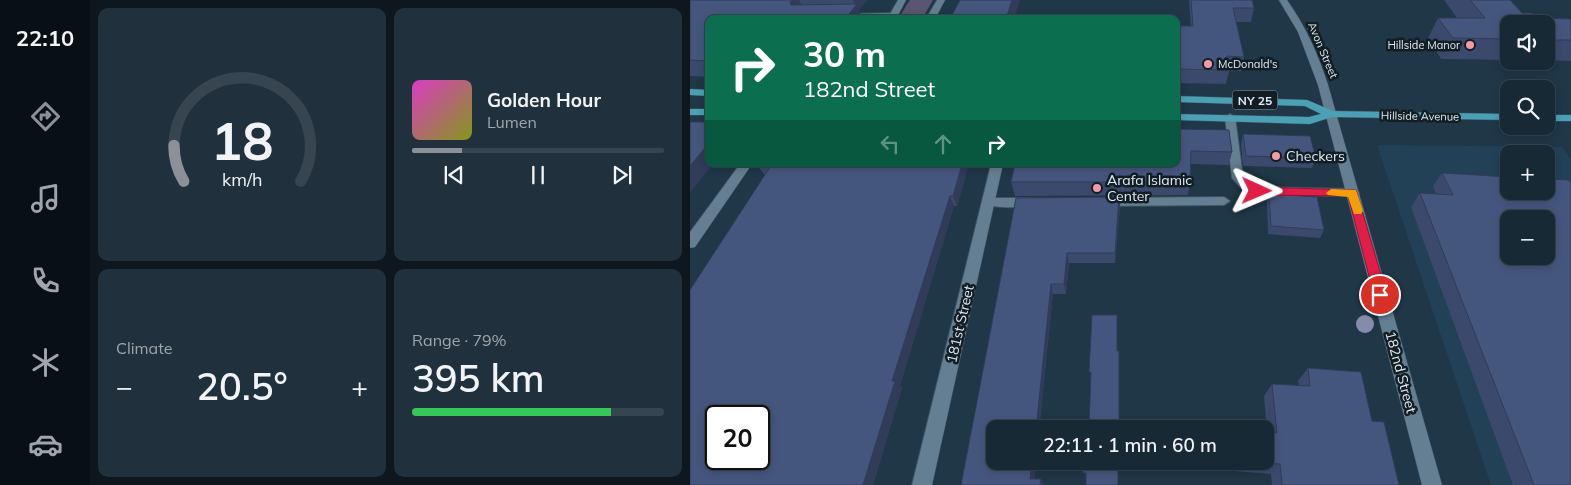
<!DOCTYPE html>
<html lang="en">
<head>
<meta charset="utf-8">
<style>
	:root { --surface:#172935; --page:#20313d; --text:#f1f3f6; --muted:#9ea6ad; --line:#364550; --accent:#8c9099 }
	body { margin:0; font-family:Mulish,sans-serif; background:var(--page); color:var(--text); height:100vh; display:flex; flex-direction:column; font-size:19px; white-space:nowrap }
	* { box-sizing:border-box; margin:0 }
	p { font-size:16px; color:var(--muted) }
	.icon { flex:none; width:28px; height:28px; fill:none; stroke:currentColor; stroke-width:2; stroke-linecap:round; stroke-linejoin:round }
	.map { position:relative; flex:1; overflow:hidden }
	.drawer { display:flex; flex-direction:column; gap:8px; padding:8px; background:#0d171d; width:600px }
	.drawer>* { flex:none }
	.guide { position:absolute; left:15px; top:15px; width:475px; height:152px; border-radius:10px; box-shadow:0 2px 8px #0003,0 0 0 1px var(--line); background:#0b6e4f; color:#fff; overflow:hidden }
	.buttons { position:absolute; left:810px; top:15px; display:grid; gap:10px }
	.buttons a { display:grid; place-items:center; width:55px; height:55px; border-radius:10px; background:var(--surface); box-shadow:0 2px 8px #0003,0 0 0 1px var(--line); font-size:25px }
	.speed { position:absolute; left:15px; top:405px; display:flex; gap:10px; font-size:25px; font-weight:700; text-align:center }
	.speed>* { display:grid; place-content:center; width:65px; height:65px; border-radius:50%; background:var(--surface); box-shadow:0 2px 8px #0003,0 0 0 1px var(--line); line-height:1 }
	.speed .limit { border:2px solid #111; border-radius:8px; background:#fff; color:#111 }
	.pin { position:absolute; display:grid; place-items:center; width:42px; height:42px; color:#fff; margin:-21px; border:2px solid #fff; border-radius:50%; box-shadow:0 1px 5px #0007 }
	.me { position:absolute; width:55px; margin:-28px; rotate:91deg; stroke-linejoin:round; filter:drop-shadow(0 0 4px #0008) }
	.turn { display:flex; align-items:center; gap:18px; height:105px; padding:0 15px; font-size:22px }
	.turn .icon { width:65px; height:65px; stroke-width:2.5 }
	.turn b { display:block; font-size:35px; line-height:42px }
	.lanes { display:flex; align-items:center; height:48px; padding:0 15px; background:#0003; justify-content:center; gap:25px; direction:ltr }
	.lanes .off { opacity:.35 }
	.big { font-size:38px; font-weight:600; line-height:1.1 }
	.drawer .widget { flex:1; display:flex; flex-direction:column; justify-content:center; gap:8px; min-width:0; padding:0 18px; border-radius:10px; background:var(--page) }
	.drawer .dial { align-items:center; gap:0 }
	.dial svg { height:130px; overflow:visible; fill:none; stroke:var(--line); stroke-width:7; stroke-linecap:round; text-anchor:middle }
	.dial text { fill:var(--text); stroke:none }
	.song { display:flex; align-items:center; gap:15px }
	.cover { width:60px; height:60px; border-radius:8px; background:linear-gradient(135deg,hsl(310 70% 55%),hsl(70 70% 35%)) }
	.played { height:5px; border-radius:2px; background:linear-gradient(90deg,var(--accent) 20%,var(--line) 20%) }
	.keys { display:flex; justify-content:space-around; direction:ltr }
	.heat { display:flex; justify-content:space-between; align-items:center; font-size:28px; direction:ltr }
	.charge { height:8px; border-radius:4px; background:linear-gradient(90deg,#34c759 79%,var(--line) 0) }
	.drawer .tiles { flex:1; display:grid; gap:8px; grid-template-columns:repeat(2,1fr) }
	.trip { position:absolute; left:296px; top:420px; width:288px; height:50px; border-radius:10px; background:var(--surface); box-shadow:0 2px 8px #0003,0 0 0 1px var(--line); font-weight:600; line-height:50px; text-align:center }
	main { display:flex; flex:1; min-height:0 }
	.tabs { display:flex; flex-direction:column; width:90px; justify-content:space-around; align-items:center; background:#091015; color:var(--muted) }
	.tabs .icon { width:35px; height:35px }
	.tabs .selected { color:var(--accent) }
	.tabs b { font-size:22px; color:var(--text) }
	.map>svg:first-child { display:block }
</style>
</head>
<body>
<main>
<nav class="tabs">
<b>22:10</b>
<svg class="icon selected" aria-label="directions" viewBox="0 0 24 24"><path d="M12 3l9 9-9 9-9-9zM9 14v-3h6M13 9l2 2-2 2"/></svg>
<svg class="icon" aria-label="music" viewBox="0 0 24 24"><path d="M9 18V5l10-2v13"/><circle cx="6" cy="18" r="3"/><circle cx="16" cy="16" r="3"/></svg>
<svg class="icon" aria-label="phone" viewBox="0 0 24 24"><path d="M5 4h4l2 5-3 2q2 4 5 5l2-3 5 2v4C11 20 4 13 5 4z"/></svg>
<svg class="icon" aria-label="climate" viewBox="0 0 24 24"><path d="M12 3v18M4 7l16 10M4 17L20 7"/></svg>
<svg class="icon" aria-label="car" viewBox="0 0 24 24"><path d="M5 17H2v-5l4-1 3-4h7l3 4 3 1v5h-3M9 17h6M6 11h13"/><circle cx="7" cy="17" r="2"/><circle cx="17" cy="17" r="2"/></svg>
</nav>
<section class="drawer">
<div class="tiles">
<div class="widget dial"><svg viewBox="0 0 100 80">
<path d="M14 69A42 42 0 1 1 86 69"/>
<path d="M14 69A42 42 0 0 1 8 47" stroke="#8c9099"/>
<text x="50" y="56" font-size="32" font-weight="700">18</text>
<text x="50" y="72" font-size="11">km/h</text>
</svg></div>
<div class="widget">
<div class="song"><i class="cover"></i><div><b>Golden Hour</b><p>Lumen</p></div></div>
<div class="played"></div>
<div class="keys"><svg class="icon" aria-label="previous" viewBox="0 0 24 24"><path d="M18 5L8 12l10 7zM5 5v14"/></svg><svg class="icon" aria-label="pause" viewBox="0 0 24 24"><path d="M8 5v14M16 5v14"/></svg><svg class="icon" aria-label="next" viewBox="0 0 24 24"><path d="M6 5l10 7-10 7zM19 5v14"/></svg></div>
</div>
<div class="widget"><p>Climate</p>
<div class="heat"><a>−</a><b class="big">20.5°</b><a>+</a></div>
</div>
<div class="widget"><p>Range · 79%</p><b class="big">395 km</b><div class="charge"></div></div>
</div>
</section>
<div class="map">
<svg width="881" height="485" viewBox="0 0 881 485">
	<rect width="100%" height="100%" fill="#1f3747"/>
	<!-- built -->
	<path fill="#224156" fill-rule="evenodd" d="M687,145L872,147L881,159V485H801ZM819,154H856V191H819ZM819,219H856V256H819Z"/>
	<!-- green -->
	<path fill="#5a5571" d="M220,0H243L232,19H208Z"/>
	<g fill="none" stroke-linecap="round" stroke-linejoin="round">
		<defs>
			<path id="service" d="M203,13L207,15L206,17L155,18L151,16L155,14Z
				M540,114L545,117L553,177L569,187L663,189L667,190L669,193L667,196L567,195L551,188L542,178L535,117Z
				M534,197L540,201L534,205L414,206L408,202L414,198Z
				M299,198H342L348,202C343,209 298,209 293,202Z"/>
			<path id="minor" d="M208,0H216L206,19H197Z
				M247,0H255L245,19H236Z
				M589,0H597C616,27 628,54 638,85L752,485H732L628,85L608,32Z
				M50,164H62L5,247L0,248V232Z
				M301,164H313L242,485H222Z"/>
			<path id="primary" d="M0,89L19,90V96L0,95Z
				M486,96L617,100L643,111L819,114V120L642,117L620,124L486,120V114L619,117L631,114L615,106L486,102Z
				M0,109H19V115H0Z
				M856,115H881V121H856Z"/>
		</defs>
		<!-- service casing -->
		<use href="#service" stroke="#3e5462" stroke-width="2"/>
		<!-- minor casing -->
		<use href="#minor" stroke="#3e5462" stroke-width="1"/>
		<!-- primary casing -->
		<use href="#primary" stroke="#3e5462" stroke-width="1"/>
		<!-- service -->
		<use href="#service" fill="#657f92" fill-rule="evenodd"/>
		<!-- minor -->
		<use href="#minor" fill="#657f92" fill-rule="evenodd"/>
		<!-- primary -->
		<use href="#primary" fill="#4ba0b5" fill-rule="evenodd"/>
	</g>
	<!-- trees -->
	<circle fill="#858cab" cx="675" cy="324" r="9"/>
	<!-- wall -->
	<path fill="#3b4a6c" d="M0,0H177L169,10L19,19V77L0,76Z
		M499,0H562L564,8L561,22H546L554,57L551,71H539L536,84L486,83V26H501Z
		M754,0H820L832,13L846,18L881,19V61L856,60V24H819V60L751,59L738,38L748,18H767Z
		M486,129L542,152L539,165L501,164L500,182L498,195L325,196L321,182L486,164Z
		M553,134L626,158L622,168L553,166L551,144Z
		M70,164H279L267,206H264L210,386L212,388L183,485H0L75,175L68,167Z
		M752,173L819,177L881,485H823L721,207L730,193L746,194L743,186Z
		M579,194L634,230L630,238L578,234L577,203Z
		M429,197L430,207L425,263H379L376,294H363L344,479L354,484V485H271L326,198Z
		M618,368L682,421L709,485H582L581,474L518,469L517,461H575L577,432L574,396L582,384L609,386L608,381Z"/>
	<!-- shaded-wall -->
	<path fill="#303c58" d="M103,0H109L116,12L101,5L100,2Z
		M163,0H177L169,10L173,19H155L165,6Z
		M322,0H330L324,19H316Z
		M19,143V164H23L0,193V166Z
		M272,164H279L267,206L263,196Z
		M260,196L264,206L210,386L212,388L183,485H173L202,381Z
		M429,197L430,207L425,263V253Z
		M377,253L379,263L376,294L374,284Z
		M361,284L363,294L349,429H346Z
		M342,461H346L344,484L340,479Z
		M351,479L354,484V485H350Z"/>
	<!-- building -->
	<path fill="#45567e" stroke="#303c58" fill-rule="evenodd" d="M0,0H103L100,2L101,5L167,4L155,19H19V61L0,60Z
		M270,0H322L316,19H260Z
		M501,0H562L564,8H543L554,57L537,56L539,70L486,69V26H503Z
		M780,0H820L832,13H842L846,18L881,19V40H856V24H819V39L763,38L748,18H795Z
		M0,122H19V143L0,166Z
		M486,129L539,130L542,152L501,151L500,182H321L325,164H486Z
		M553,134L620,136L626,158L556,156Z
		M70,164H272L263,196H260L202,381H205L173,485H0V290L80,167H68ZM26,416H69V459H26Z
		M752,173L819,177V191H856V179L879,180L881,183V485H844L730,193L763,195ZM819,219H856V256H819Z
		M579,194L627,197L634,230L581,226Z
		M429,197L425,253H377L374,284H361L346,429H305V461H342L340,479H351L350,485H271L326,198Z
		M402,315H427V351H429V429H399L401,372H399Z
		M618,368L671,372L682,421L694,422L709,485H592L590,464L542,461H575V432L587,433L582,384L620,386Z
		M521,428L536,429H521Z
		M393,461H428V485H396V473H393Z"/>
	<!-- route -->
	<path fill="#e11d48" stroke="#92132f" d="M567,187L666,190L697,295L695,299L690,301L686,299L684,295L658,196L567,195L562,191Z"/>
	<!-- slow -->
	<path fill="#f59e0b" d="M641,189L666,190L673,211L671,214H664L658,197L638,195L636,193Z"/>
	<!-- markers -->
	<g fill="#f49aa3" stroke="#121d24" stroke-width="2">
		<circle cx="780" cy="45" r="5"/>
		<circle cx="518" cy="64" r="5"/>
		<circle cx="586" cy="156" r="5"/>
		<circle cx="407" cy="188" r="5"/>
	</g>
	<g text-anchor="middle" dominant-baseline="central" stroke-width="5" stroke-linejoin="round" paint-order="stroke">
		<!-- far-poi labels -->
		<g font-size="11" fill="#dfedf8" stroke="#121d24" text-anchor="end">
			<text x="770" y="45">Hillside Manor</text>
			<text x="528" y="64" text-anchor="start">McDonald's</text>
		</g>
		<!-- far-street labels -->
		<g font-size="11" fill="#dfedf8" stroke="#121d24">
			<text transform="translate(633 50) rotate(67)">Avon Street</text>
			<text transform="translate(730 116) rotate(1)">Hillside Avenue</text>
		</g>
		<!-- shield labels -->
		<rect fill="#121d24" stroke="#a2afb8" stroke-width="1" x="542.5" y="90.5" width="45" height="19" rx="4"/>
		<g font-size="12" font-weight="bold" fill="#dfedf8">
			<text x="565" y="100">NY 25</text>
		</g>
		<!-- poi labels -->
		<g font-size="14" fill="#dfedf8" stroke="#121d24" text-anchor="start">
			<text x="596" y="156">Checkers</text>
			<text x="417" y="180">Arafa Islamic<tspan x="417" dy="16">Center</tspan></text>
		</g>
		<!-- street labels -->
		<g font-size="14" fill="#dfedf8" stroke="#121d24">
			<text transform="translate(270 324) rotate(-77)">181st Street</text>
			<text transform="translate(711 372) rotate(75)">182nd Street</text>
		</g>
	</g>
</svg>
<div class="buttons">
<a><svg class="icon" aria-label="sound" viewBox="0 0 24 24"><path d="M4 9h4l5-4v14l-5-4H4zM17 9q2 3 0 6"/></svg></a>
<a><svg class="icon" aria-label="search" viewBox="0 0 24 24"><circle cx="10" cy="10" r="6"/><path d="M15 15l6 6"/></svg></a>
<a>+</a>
<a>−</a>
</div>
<div class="speed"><div class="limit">20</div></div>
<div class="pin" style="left:690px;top:295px;background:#d93025"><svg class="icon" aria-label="arrive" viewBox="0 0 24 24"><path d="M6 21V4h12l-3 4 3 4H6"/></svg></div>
<svg class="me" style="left:567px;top:191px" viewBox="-20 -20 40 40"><path d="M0-17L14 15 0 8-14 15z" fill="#e11d48" stroke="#fff" stroke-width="4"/></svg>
<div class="trip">22:11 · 1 min · 60 m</div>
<div class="guide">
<div class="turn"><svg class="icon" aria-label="right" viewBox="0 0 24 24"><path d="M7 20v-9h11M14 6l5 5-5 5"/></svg><div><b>30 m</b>182nd Street</div></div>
<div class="lanes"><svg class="icon off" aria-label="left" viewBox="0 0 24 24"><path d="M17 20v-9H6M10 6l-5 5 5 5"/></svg><svg class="icon off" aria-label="ahead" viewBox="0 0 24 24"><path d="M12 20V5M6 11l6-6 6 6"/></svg><svg class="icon" aria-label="right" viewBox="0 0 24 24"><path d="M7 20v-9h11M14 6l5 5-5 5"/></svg></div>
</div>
</div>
</main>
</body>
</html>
